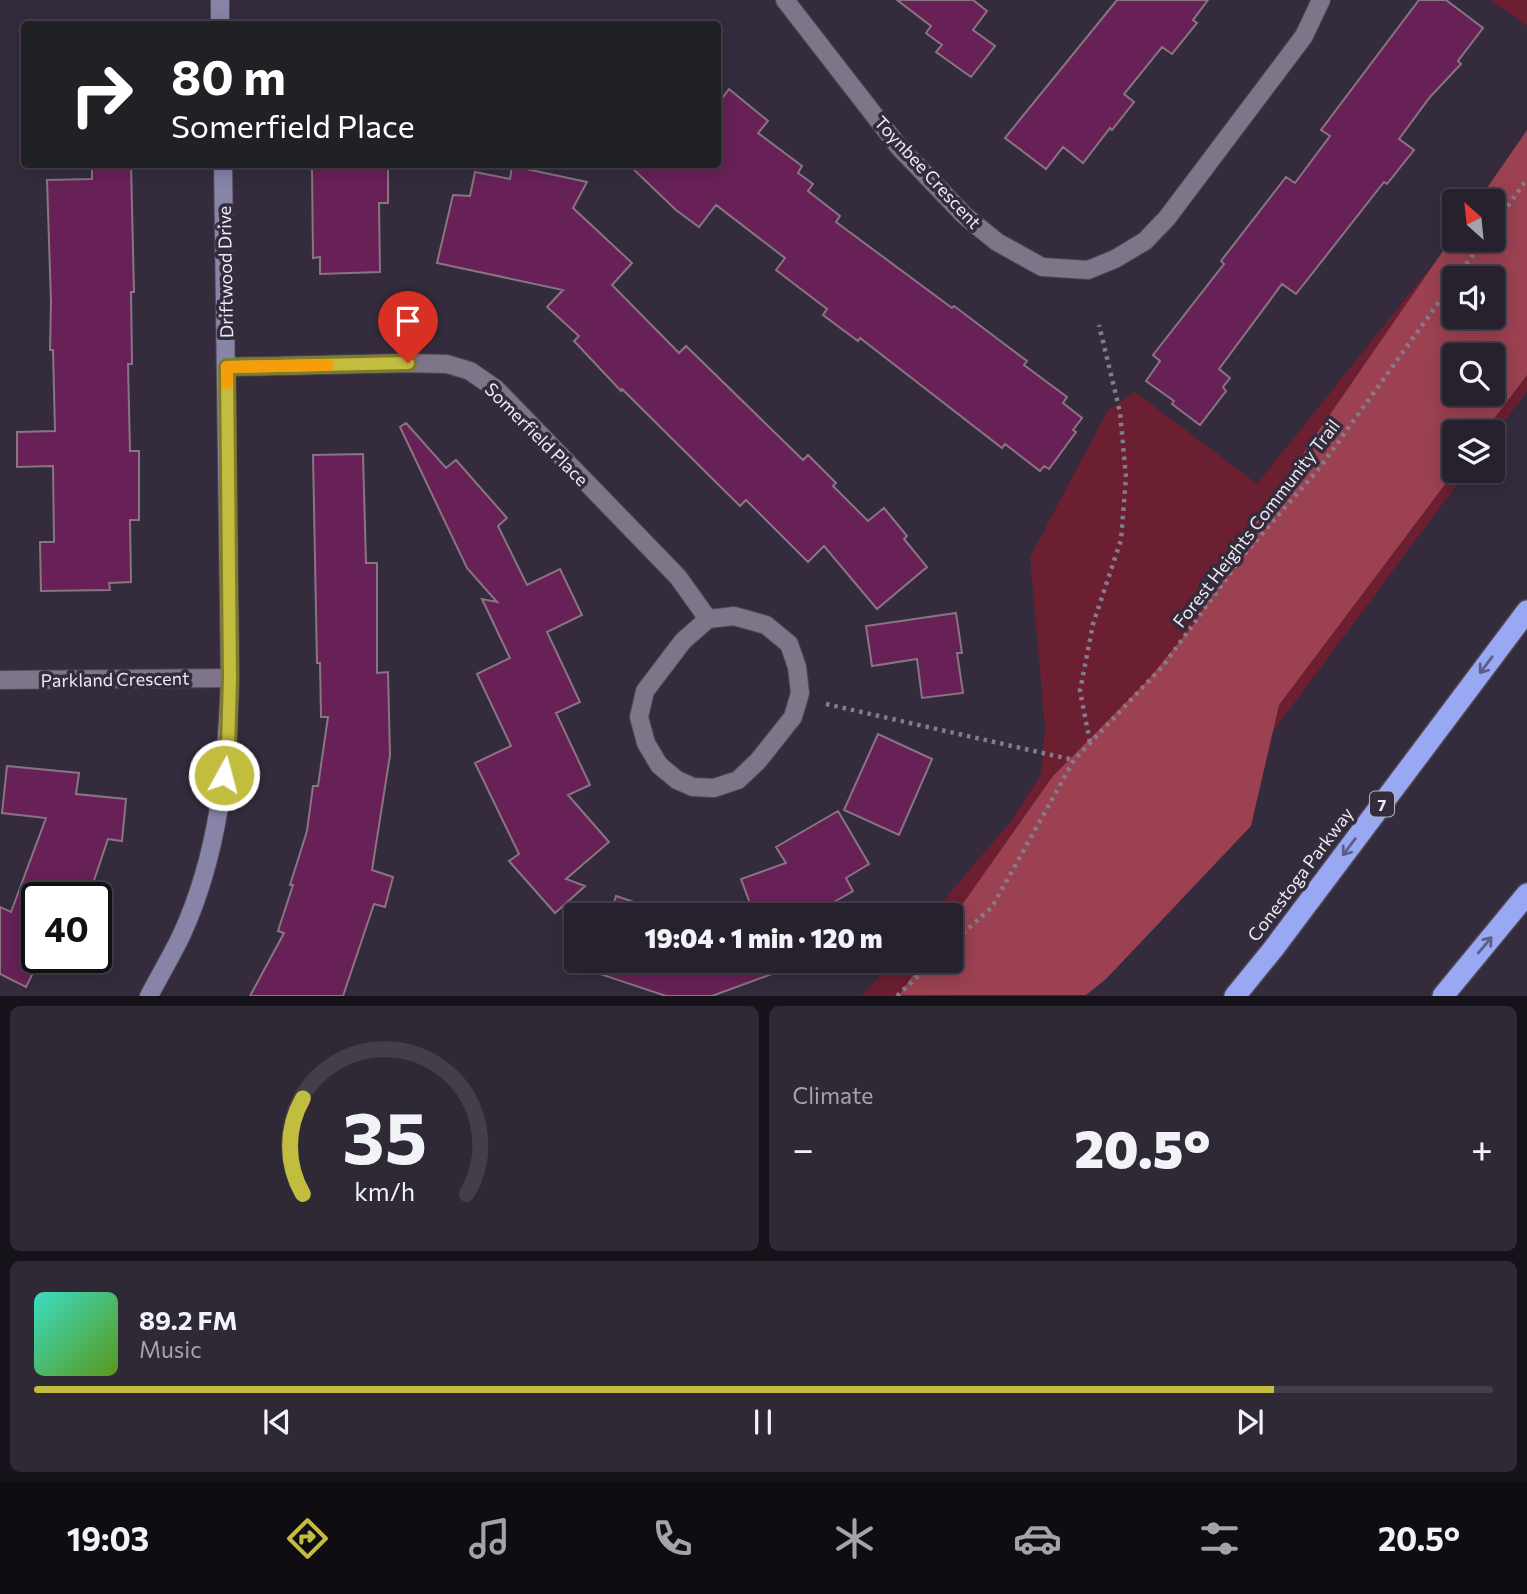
<!DOCTYPE html>
<html lang="en">
<head>
<meta charset="utf-8">
<style>
	:root { --surface:#27212e; --page:#2f2936; --text:#f1f3f6; --muted:#a4a3aa; --line:#433e4a; --accent:#c3bd3f }
	body { margin:0; font-family:Commissioner,sans-serif; background:var(--page); color:var(--text); height:100vh; display:flex; flex-direction:column; font-size:26px; white-space:nowrap }
	* { box-sizing:border-box; margin:0 }
	p { font-size:23px; color:var(--muted) }
	.icon { flex:none; width:38px; height:38px; fill:none; stroke:currentColor; stroke-width:2; stroke-linecap:round; stroke-linejoin:round }
	.map { position:relative; height:996px; overflow:hidden }
	.panel { display:flex; flex-direction:column; gap:10px; padding:10px; background:#151219; flex:1 }
	.panel>* { flex:none }
	.banner { position:absolute; left:21px; top:21px; width:700px; height:147px; border-radius:7px; box-shadow:0 4px 18px #0003,0 0 0 2px var(--line); background:#202124; color:#fff; overflow:hidden }
	.needle { width:46px; rotate:333deg }
	.controls { position:absolute; left:1442px; top:189px; display:grid; gap:14px }
	.controls a { display:grid; place-items:center; width:63px; height:63px; border-radius:7px; background:var(--surface); box-shadow:0 4px 18px #0003,0 0 0 2px var(--line); font-size:35px }
	.speed { position:absolute; left:21px; top:882px; display:flex; gap:14px; font-size:35px; font-weight:700; text-align:center }
	.speed>* { display:grid; place-content:center; width:91px; height:91px; border-radius:50%; background:var(--surface); box-shadow:0 4px 18px #0003,0 0 0 2px var(--line); line-height:1 }
	.speed .limit { border:4px solid #111; border-radius:10px; background:#fff; color:#111 }
	.pin { position:absolute; display:grid; place-items:center; width:60px; height:60px; color:#fff; margin:-72px -30px; border-radius:50% 50% 50% 0; rotate:-45deg; box-shadow:0 0 7px #0007 }
	.pin .icon { rotate:45deg }
	.me { position:absolute; width:77px; margin:-38px; rotate:7deg; stroke-linejoin:round; filter:drop-shadow(0 0 5px #0008) }
	.turn { display:flex; align-items:center; gap:24px; height:147px; padding:0 35px; font-size:32px }
	.turn .icon { width:91px; height:91px; stroke-width:2.5 }
	.turn b { display:block; font-size:49px; line-height:60px }
	.big { font-size:52px; font-weight:800; line-height:1.1 }
	.panel .tile { flex:1; display:flex; flex-direction:column; justify-content:center; gap:10px; min-width:0; padding:0 24px; border-radius:10px; background:var(--page) }
	.panel .dial { align-items:center; gap:0 }
	.dial svg { height:182px; overflow:visible; fill:none; stroke:var(--line); stroke-width:7; stroke-linecap:round; text-anchor:middle }
	.dial text { fill:var(--text); stroke:none }
	.song { display:flex; align-items:center; gap:21px }
	.cover { width:84px; height:84px; border-radius:10px; background:linear-gradient(135deg,hsl(170 70% 55%),hsl(90 70% 35%)) }
	.played { height:7px; border-radius:4px; background:linear-gradient(90deg,var(--accent) 85%,var(--line) 85%) }
	.keys { display:flex; justify-content:space-around; direction:ltr }
	.heat { display:flex; justify-content:space-between; align-items:center; font-size:38px; direction:ltr }
	.panel .tiles { flex:1; display:grid; gap:10px; grid-template-columns:1fr 1fr }
	.tile:last-child { grid-column:span 2 }
	.trip { position:absolute; left:564px; top:903px; width:399px; height:70px; border-radius:7px; background:var(--surface); box-shadow:0 4px 18px #0003,0 0 0 2px var(--line); font-weight:800; line-height:70px; text-align:center }
	.menu { display:flex; height:112px; justify-content:space-around; align-items:center; background:#100d12; color:var(--muted) }
	.menu .icon { width:49px; height:49px }
	.menu .selected { color:var(--accent) }
	.menu b { font-size:32px; color:var(--text) }
	.map>svg:first-child { display:block }
</style>
</head>
<body>
<div class="map">
<svg width="1527" height="996" viewBox="0 0 1527 996">
	<rect width="100%" height="100%" fill="#342c3d"/>
	<!-- green -->
	<path fill="#6b1f30" fill-rule="evenodd" d="M1490,0H1527V26Z
		M1527,147V391L1493,437V432H1454V471H1467L1202,827L1062,995L862,996L892,961H950V915H931L1011,821L1041,774L1045,728L1030,557L1108,410L1135,392L1257,484L1454,238L1493,240V201ZM1454,278H1493V317H1454ZM1454,355H1493V394H1454Z"/>
	<!-- forest -->
	<path fill="#9b4152" fill-rule="evenodd" d="M1527,130V375L1484,432H1454L1455,471L1279,705L1251,826L1106,979L1086,995H899L923,961H950V922L1053,776L1147,681L1194,624L1255,523L1454,235V240H1493V201H1478ZM1454,278H1493V317H1454ZM1454,355H1493V394H1454Z"/>
	<!-- building -->
	<path fill="#682157" stroke="#897482" stroke-width="2" d="M897,0H973L987,11L973,30L995,46L971,77L936,52L942,45L926,33L931,26Z
		M1117,0H1208L1193,20L1197,23L1172,54L1162,47L1124,94L1134,102L1112,130L1110,128L1083,163L1063,147L1046,169L1005,138Z
		M1419,0H1446L1483,28L1458,61L1461,64L1430,97L1399,139L1414,150L1387,184L1384,182L1296,294L1282,284L1219,369L1230,378L1223,387L1226,391L1200,425L1172,404L1174,401L1146,381L1160,361L1153,355L1224,264L1221,261L1286,177L1295,183L1330,136L1321,130Z
		M729,89L768,121L758,133L802,166L798,173L813,184L808,191L840,216L836,222L952,308L954,306L1003,343L1027,361L1024,365L1067,397L1063,403L1082,418L1073,430L1076,432L1049,469L1044,466L1040,471L1005,444L1002,448L860,338L858,341L823,315L827,309L776,270L785,258L716,205L699,227L676,210L628,164H718V104Z
		M92,164H131L134,292H131L132,364H128L130,451H139V520H130L131,582L109,583L110,590L41,591L40,542H54L53,466L17,467V432L55,431L53,350H50L51,302L47,180L92,179Z
		M325,164H388V203H379L380,272L320,274V257L313,258L312,168L325,167Z
		M512,166L587,182L573,208L632,263L612,285L679,353L686,346L803,460L808,455L836,483L833,486L868,521L884,508L907,536L904,539L927,567L877,609L824,546L808,562L746,500L740,506L622,389L621,391L574,341L579,336L547,307L563,290L437,263L453,195L470,196L475,172L510,179Z
		M406,423L446,468L456,460L507,518L498,526L527,585L560,569L582,615L547,632L580,702L556,713L590,785L568,795L609,842L566,879L585,886L555,913L509,861L519,854L475,763L511,746L477,674L510,658L482,599L497,602L467,568L400,427Z
		M363,454L366,563H377V673L388,672L390,755L372,870L393,877L385,907L374,904L343,996H250L284,933L278,931L293,885H290L307,831L313,786H318L328,717H321L320,663H317L313,455Z
		M956,613L962,653H957L963,693L922,698L917,659L872,666L866,626Z
		M878,734L932,759L899,835L844,810Z
		M7,766L79,773L76,794L126,799L122,841L108,839L88,898H37V965L26,987L0,974V907L11,912L46,818L2,813Z
		M838,811L869,864L846,878L853,891L811,915H728L751,906L741,879L786,863L776,847Z
		M616,896L667,913V915H610Z
		M595,961H801L802,963L712,996H666L591,971Z"/>
	<g fill="none" stroke-linecap="round" stroke-linejoin="round">
		<defs>
			<path id="street" d="M785,0L899,147L964,215L997,242L1042,267L1088,270L1115,259L1145,241L1167,218L1304,36L1321,0
				M227,367L408,363L447,364L470,371L496,389L678,577L708,619
				M734,616L766,625L789,644L797,667L800,693L793,717L758,761L738,780L714,788L693,787L677,780L659,765L646,743L639,717L645,691L683,641L708,619Z
				M0,680L230,678"/>
			<path id="secondary" d="M220,0V24
				M149,996C160,975 172,955 182,934C219,853 227,766 230,678L223,164"/>
			<path id="highway" d="M1235,996L1274,948L1527,611
				M1443,996L1527,894"/>
		</defs>
		<!-- street casing -->
		<use href="#street" stroke="#4e4756" stroke-width="20"/>
		<!-- secondary casing -->
		<use href="#secondary" stroke="#4e4756" stroke-width="20"/>
		<!-- highway casing -->
		<use href="#highway" stroke="#4e4756" stroke-width="24"/>
		<!-- path -->
		<path stroke="#837c8b" stroke-width="4.5" stroke-dasharray="3.5 5" stroke-linecap="butt" d="M1493,227L1527,179
			M1456,278L1484,240
			M826,704L1074,760
			M1090,742L1080,691L1093,624L1121,540L1126,477L1120,412L1099,325
			M950,945L992,907L1074,760L1163,666L1242,557L1321,466L1454,281
			M897,996L934,961"/>
		<!-- street -->
		<use href="#street" stroke="#7f7589" stroke-width="18"/>
		<!-- secondary -->
		<use href="#secondary" stroke="#8784a8" stroke-width="18"/>
		<!-- highway -->
		<use href="#highway" stroke="#99a8f2" stroke-width="21"/>
	</g>
	<!-- one-way arrows -->
	<defs><path id="oneway-shaft" d="M-6 0H5M1.5-3L5.5 0L1.5 3" fill="none" stroke-width="1.6" stroke-linecap="round" stroke-linejoin="round" transform="scale(1.75)"/></defs>
	<g stroke="#5c5e85">
		<use href="#oneway-shaft" transform="translate(1486 665) rotate(127)"/>
		<use href="#oneway-shaft" transform="translate(1349 847) rotate(127)"/>
		<use href="#oneway-shaft" transform="translate(1485 945) rotate(-50)"/>
	</g>
	<g fill="none" stroke-linecap="round" stroke-linejoin="round">
		<defs>
			<path id="route" d="M224,775L228,747L230,678L227,367L408,363"/>
		</defs>
		<!-- route casing -->
		<use href="#route" stroke="#7f7b29" stroke-width="18"/>
		<!-- route -->
		<use href="#route" stroke="#c3bd3f" stroke-width="12"/>
		<!-- slow -->
		<path stroke="#f59e0b" stroke-width="12" d="M227,383V367L328,365"/>
	</g>
	<g text-anchor="middle" dominant-baseline="central" stroke-width="7" stroke-linejoin="round" paint-order="stroke">
		<!-- shield labels -->
		<rect fill="#342c3d" stroke="#b6b0bd" stroke-width="2" x="1370" y="791.5" width="24" height="25" rx="5"/>
		<g font-size="16" font-weight="bold" fill="#eee9f4">
			<text x="1382" y="804">7</text>
		</g>
		<!-- street labels -->
		<g font-size="18" fill="#eee9f4" stroke="#342c3d">
			<text transform="translate(928 172) rotate(47)">Toynbee Crescent</text>
			<text transform="translate(225 272) rotate(-91)">Driftwood Drive</text>
			<text transform="translate(537 434) rotate(45)">Somerfield Place</text>
			<text transform="translate(1256 523) rotate(-52)">Forest Heights Community Trail</text>
			<text transform="translate(115 679) rotate(-1)">Parkland Crescent</text>
			<text transform="translate(1300 874) rotate(-53)">Conestoga Parkway</text>
		</g>
	</g>
</svg>
<div class="controls">
<a><svg class="needle" viewBox="-14 -14 28 28"><path d="M0-13l5 13h-10z" fill="#e53935"/><path d="M0 13l5-13h-10z" fill="#a4a3aa"/></svg></a>
<a><svg class="icon" aria-label="sound" viewBox="0 0 24 24"><path d="M4 9h4l5-4v14l-5-4H4zM17 9q2 3 0 6"/></svg></a>
<a><svg class="icon" aria-label="search" viewBox="0 0 24 24"><circle cx="10" cy="10" r="6"/><path d="M15 15l6 6"/></svg></a>
<a><svg class="icon" aria-label="layers" viewBox="0 0 24 24"><path d="M12 4l9 5-9 5-9-5zM3 14l9 5 9-5"/></svg></a>
</div>
<div class="speed"><div class="limit">40</div></div>
<div class="pin" style="left:408px;top:363px;background:#d93025"><svg class="icon" aria-label="arrive" viewBox="0 0 24 24"><path d="M6 21V4h12l-3 4 3 4H6"/></svg></div>
<svg class="me" style="left:224px;top:775px" viewBox="-20 -20 40 40"><circle r="17" fill="#c3bd3f" stroke="#fff" stroke-width="3"/><path d="M0-11L8 9 0 5-8 9z" fill="#fff"/></svg>
<div class="trip">19:04 · 1 min · 120 m</div>
<div class="banner">
<div class="turn"><svg class="icon" aria-label="right" viewBox="0 0 24 24"><path d="M7 20v-9h11M14 6l5 5-5 5"/></svg><div><b>80 m</b>Somerfield Place</div></div>
</div>
</div>
<section class="panel">
<div class="tiles">
<div class="tile dial"><svg viewBox="0 0 100 80">
<path d="M14 69A42 42 0 1 1 86 69"/>
<path d="M14 69A42 42 0 0 1 14 27" stroke="#c3bd3f"/>
<text x="50" y="56" font-size="32" font-weight="700">35</text>
<text x="50" y="72" font-size="11">km/h</text>
</svg></div>
<div class="tile"><p>Climate</p>
<div class="heat"><a>−</a><b class="big">20.5°</b><a>+</a></div>
</div>
<div class="tile">
<div class="song"><i class="cover"></i><div><b>89.2 FM</b><p>Music</p></div></div>
<div class="played"></div>
<div class="keys"><svg class="icon" aria-label="previous" viewBox="0 0 24 24"><path d="M18 5L8 12l10 7zM5 5v14"/></svg><svg class="icon" aria-label="pause" viewBox="0 0 24 24"><path d="M8 5v14M16 5v14"/></svg><svg class="icon" aria-label="next" viewBox="0 0 24 24"><path d="M6 5l10 7-10 7zM19 5v14"/></svg></div>
</div>
</div>
</section>
<nav class="menu">
<b>19:03</b>
<svg class="icon selected" aria-label="directions" viewBox="0 0 24 24"><path d="M12 3l9 9-9 9-9-9zM9 14v-3h6M13 9l2 2-2 2"/></svg>
<svg class="icon" aria-label="music" viewBox="0 0 24 24"><path d="M9 18V5l10-2v13"/><circle cx="6" cy="18" r="3"/><circle cx="16" cy="16" r="3"/></svg>
<svg class="icon" aria-label="phone" viewBox="0 0 24 24"><path d="M5 4h4l2 5-3 2q2 4 5 5l2-3 5 2v4C11 20 4 13 5 4z"/></svg>
<svg class="icon" aria-label="climate" viewBox="0 0 24 24"><path d="M12 3v18M4 7l16 10M4 17L20 7"/></svg>
<svg class="icon" aria-label="car" viewBox="0 0 24 24"><path d="M5 17H2v-5l4-1 3-4h7l3 4 3 1v5h-3M9 17h6M6 11h13"/><circle cx="7" cy="17" r="2"/><circle cx="17" cy="17" r="2"/></svg>
<svg class="icon" aria-label="filters" viewBox="0 0 24 24"><path d="M4 7h16M4 17h16"/><circle cx="9" cy="7" r="2"/><circle cx="15" cy="17" r="2"/></svg>
<b>20.5°</b>
</nav>
</body>
</html>
